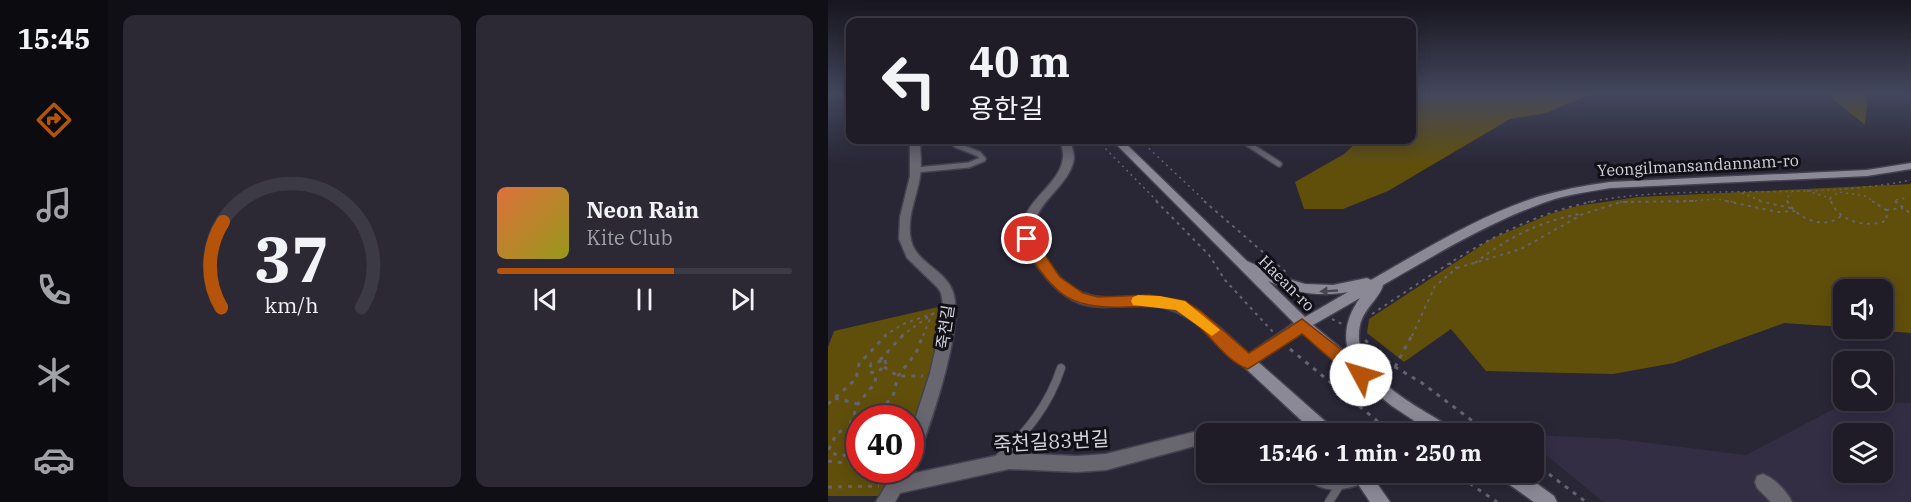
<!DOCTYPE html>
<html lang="en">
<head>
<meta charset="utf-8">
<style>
	:root { --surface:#1f1c28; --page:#2c2934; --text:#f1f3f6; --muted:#a1a1a8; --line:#3c3a45; --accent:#b45309 }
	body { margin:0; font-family:"IBM Plex Serif","Noto Sans KR",serif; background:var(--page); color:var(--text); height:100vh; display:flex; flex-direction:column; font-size:22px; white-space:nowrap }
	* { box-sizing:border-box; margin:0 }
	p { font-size:20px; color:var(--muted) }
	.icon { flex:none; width:33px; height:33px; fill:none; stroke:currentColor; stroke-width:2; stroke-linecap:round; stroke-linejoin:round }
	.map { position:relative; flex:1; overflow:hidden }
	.panel { display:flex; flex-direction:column; gap:15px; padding:15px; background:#110f16; width:720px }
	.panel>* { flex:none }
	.hud { position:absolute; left:18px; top:18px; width:570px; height:126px; border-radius:12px; box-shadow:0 3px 15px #0003,0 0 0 2px var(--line); background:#1f1c28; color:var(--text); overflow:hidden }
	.buttons { position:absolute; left:1005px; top:279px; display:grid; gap:12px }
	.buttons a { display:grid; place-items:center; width:60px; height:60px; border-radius:12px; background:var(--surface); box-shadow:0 3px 15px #0003,0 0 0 2px var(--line); font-size:30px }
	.speed { position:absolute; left:18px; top:405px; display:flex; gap:12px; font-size:30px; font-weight:700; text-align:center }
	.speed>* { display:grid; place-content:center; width:78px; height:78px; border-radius:50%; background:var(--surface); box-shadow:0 3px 15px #0003,0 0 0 2px var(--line); line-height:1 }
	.speed .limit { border:9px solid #d22; background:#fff; color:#111 }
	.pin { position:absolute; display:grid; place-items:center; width:51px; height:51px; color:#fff; margin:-26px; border:3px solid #fff; border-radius:50%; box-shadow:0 2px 6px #0007 }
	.me { position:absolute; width:66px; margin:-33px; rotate:309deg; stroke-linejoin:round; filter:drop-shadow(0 0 4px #0008) }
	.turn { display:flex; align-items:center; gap:21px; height:126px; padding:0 24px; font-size:27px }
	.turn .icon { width:78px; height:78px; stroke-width:2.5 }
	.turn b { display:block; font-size:42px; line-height:51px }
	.panel .card { flex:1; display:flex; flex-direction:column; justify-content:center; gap:9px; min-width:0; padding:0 21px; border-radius:12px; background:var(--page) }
	.panel .dial { align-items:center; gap:0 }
	.dial svg { height:156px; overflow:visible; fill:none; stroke:var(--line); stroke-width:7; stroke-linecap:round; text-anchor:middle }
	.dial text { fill:var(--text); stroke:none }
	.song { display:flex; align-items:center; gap:18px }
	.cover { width:72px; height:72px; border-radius:9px; background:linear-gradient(135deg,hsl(20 70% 55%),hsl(60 70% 35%)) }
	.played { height:6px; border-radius:3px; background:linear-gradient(90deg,var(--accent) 60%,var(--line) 60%) }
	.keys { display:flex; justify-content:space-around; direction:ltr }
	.panel .tiles { flex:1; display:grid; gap:15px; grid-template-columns:repeat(2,1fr) }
	.trip { position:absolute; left:368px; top:423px; width:348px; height:60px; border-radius:12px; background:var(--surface); box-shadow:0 3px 15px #0003,0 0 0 2px var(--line); font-weight:700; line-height:60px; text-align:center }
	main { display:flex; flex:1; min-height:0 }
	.menu { display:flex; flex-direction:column; width:108px; justify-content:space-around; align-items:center; background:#0c0b10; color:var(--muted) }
	.menu .icon { width:42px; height:42px }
	.menu .on { color:var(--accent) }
	.menu b { font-size:27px; color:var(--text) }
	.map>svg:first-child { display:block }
</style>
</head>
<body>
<main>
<nav class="menu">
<b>15:45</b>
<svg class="icon on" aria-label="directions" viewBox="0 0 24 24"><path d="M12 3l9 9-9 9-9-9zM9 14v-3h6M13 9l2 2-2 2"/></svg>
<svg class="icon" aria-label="music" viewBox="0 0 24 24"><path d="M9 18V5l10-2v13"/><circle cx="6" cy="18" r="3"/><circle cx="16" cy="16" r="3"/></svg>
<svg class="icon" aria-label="phone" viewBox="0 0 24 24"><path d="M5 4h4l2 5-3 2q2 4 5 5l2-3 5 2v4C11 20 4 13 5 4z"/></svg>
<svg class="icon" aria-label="climate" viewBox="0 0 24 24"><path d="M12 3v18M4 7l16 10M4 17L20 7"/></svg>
<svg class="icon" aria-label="car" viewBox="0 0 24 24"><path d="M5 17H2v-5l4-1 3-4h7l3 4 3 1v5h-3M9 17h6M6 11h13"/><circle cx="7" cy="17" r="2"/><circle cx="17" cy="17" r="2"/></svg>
</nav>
<section class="panel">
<div class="tiles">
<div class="card dial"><svg viewBox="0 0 100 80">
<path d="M14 69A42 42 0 1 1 86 69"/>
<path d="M14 69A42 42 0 0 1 15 25" stroke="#b45309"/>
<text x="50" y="56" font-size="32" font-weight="700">37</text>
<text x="50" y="72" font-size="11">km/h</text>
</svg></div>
<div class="card">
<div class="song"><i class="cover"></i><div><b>Neon Rain</b><p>Kite Club</p></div></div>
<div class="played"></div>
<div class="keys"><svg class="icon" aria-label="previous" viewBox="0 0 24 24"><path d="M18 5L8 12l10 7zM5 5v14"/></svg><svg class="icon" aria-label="pause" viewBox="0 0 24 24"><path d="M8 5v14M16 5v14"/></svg><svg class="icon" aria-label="next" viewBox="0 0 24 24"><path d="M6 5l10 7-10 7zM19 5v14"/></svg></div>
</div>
</div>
</section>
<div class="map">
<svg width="1083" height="502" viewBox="0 0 1083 502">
	<rect width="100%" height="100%" fill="#292636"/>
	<!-- built -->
	<path fill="#332e44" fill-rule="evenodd" d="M1021,401L1083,403V502H775L705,444V435L789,439L918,455ZM1016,434H1054V472H1016Z"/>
	<!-- green -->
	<path fill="#604f0b" d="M584,94H764L718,113L682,119L560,191L515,209H476L467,182L516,154L531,140H584Z
		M999,94H1040L1037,125Z
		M1083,184V333L1030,329L1054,328V290H1016L1015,327L956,323L846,363L785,374L658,371L623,329L576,362L539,333L541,319L663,239L722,214L749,206L810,197Z
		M110,307C115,342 96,409 83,443L82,418H32V470H72L58,496H0V347L6,331Z"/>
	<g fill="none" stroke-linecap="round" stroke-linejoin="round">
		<defs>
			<path id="lane-far1" d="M414,140L451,164
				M88,170L141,165L155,159L151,154L128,145L130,140"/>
			<path id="lane" d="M171,458C199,432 221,405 233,368
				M501,502L513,483"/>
			<path id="street" d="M82,140H92C92,152 94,164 92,177C89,197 78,218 83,240C88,263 118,270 125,292C137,324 103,424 90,456L88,461L82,463V435L102,373L113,324L115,305L113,293L110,288L79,258L71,239L72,217L82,176Z
				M232,140H242C243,145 246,152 246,158C242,190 196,205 208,242C211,253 221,264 228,273C266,317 306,285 352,303C381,314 403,338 425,358L427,362L425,366L420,368L415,366C393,346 372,320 343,310C295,292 261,331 217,276C209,267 199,253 196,241C186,202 231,190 235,158C236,152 233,145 232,140Z
				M410,423L435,429L437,434H378V443L278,470L249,472L181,469L72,493L67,502H48L67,470H82V466L84,470L82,474L181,453L249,456L278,454L386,427Z
				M477,472L508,474L539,472L540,476L538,482C519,490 488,497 477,472Z
				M935,474C946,478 959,491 964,502H943L929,488L927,482L929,476Z"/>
			<path id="secondary" d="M284,140H294L419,261L454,277L477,284L505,285L539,278L543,280C597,249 651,216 709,197C733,190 757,185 782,182L1039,170L1083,163V169L1039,176L782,188C759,192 736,195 715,203C658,224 607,255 555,285C552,298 536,308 532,325C521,375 591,407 626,429L628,434H606L564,406L492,349L475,332L430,362L506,429L508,434H488L415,366L413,362L415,358L466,323ZM440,281C466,293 492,297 520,292L477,317ZM532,298C519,316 514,335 522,356L485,325Z
				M522,472H541L562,502H542Z
				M670,472H693L726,496L729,502H706L672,478Z"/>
		</defs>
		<!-- lane-far1 casing -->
		<use href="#lane-far1" stroke="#444151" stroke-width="8"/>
		<!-- lane casing -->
		<use href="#lane" stroke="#444151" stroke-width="10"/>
		<!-- street casing -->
		<use href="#street" stroke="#444151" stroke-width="3"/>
		<!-- secondary casing -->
		<use href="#secondary" stroke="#444151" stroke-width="3"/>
		<!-- path-far2 -->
		<path stroke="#666371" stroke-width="1.5" stroke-dasharray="2 4" stroke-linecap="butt" d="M269,140L330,202
			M312,140L378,202
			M979,191L1002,198
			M914,193L936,202
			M1002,198L1003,202
			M1002,198L1011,192L1037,196L1047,202
			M760,202C866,182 977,202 1083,180
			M792,202H809
			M849,202L889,199L905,202
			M960,202L958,199L964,192
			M1069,202L1066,200L1080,198"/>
		<!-- path-far1 -->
		<path stroke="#666371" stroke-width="2" stroke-dasharray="3 4.5" stroke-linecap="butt" d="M328,201L381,255L397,280L445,332
			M376,201L459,273
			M898,201L950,212L967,211
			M931,201L963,208
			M959,201C969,219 998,231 1014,215
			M1003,201C1010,222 1041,229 1059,220L1058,210L1044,201
			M1067,201L1083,214
			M1058,210L1075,208
			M647,263C679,238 712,221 752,214
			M629,268L693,249L755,214L793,202L867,201
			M544,314C616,267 682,217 768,201
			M504,319L514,324
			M56,336L75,324L104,314
			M73,336L109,311
			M95,336L104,314
			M584,336L607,286L629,268L621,263"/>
		<!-- path -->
		<path stroke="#666371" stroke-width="3" stroke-dasharray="4 6" stroke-linecap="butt" d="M537,340L567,367L594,383L662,434
			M462,349L565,434
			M52,360L75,335
			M57,360L58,365L48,373L41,372L43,364Z
			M56,367L70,376H95
			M567,367L584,335
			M7,398L30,404
			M0,404L28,379L31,364L58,335
			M50,414L55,418
			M45,418L65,396L70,376L88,353L95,335
			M32,422L9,433L1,449L3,453L14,456L32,449
			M22,424L30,404L47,383L48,373
			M0,461L16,463L32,457
			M705,462L758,502
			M625,472L669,502
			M0,487L51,486"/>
		<!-- lane-far1 -->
		<use href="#lane-far1" stroke="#68666f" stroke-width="5"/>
		<!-- lane -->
		<use href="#lane" stroke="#68666f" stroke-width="8"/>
		<!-- street -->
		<use href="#street" fill="#68666f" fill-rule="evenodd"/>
		<!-- secondary -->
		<use href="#secondary" fill="#8c8997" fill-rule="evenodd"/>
	</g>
	<!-- one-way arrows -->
	<defs><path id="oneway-solid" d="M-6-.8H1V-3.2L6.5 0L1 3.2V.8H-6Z" transform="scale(1.5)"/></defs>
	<use fill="#494651" href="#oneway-solid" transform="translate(501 291) rotate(177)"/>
	<!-- sky -->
	<linearGradient id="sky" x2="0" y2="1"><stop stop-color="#17151e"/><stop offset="0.57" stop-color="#43475d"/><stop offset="1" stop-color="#43475d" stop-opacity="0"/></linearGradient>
	<rect width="1083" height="164" fill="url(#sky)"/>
	<!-- route -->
	<path fill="#b45309" stroke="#753606" stroke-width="1.5" d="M199,234L204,236L232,277L255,293L270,297L321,295L357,301L373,311L421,353L474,319L539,370L541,375L539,380H527L474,334L420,369C392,359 377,323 349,311C335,305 315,307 299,307C236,310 223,290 192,239Z"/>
	<!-- slow -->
	<path fill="#f59e0b" d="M310,295L332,296L357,301L392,330L384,336L348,310L305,305L303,301L305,297Z"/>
	<g text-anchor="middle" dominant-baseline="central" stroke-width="6" stroke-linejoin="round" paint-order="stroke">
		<!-- street labels -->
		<g font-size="16" fill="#d3d1dc" stroke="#121017">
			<text transform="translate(870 165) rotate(-3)">Yeongilmansandannam-ro</text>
			<text transform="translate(459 283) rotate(45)">Haean-ro</text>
			<text transform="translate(117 327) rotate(-82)">죽천길</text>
		</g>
		<!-- near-street labels -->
		<g font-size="20" fill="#d3d1dc" stroke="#121017">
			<text transform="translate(223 441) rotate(-3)">죽천길83번길</text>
		</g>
	</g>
</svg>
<div class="buttons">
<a><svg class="icon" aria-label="sound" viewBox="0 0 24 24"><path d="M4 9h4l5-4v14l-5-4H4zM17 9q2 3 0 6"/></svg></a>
<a><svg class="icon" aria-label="search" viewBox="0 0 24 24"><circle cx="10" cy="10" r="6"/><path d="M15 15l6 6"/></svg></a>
<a><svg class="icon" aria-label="layers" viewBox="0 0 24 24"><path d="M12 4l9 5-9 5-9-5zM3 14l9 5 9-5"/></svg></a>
</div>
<div class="speed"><div class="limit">40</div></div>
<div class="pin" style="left:199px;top:239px;background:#d93025"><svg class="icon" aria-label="arrive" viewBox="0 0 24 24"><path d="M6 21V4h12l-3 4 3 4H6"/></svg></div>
<svg class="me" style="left:533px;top:375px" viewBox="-20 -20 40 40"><circle r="19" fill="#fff"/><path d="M0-13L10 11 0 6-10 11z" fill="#b45309"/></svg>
<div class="trip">15:46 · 1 min · 250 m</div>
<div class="hud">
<div class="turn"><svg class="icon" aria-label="left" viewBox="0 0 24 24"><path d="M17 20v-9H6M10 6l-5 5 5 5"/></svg><div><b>40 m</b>용한길</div></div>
</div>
</div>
</main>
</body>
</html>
